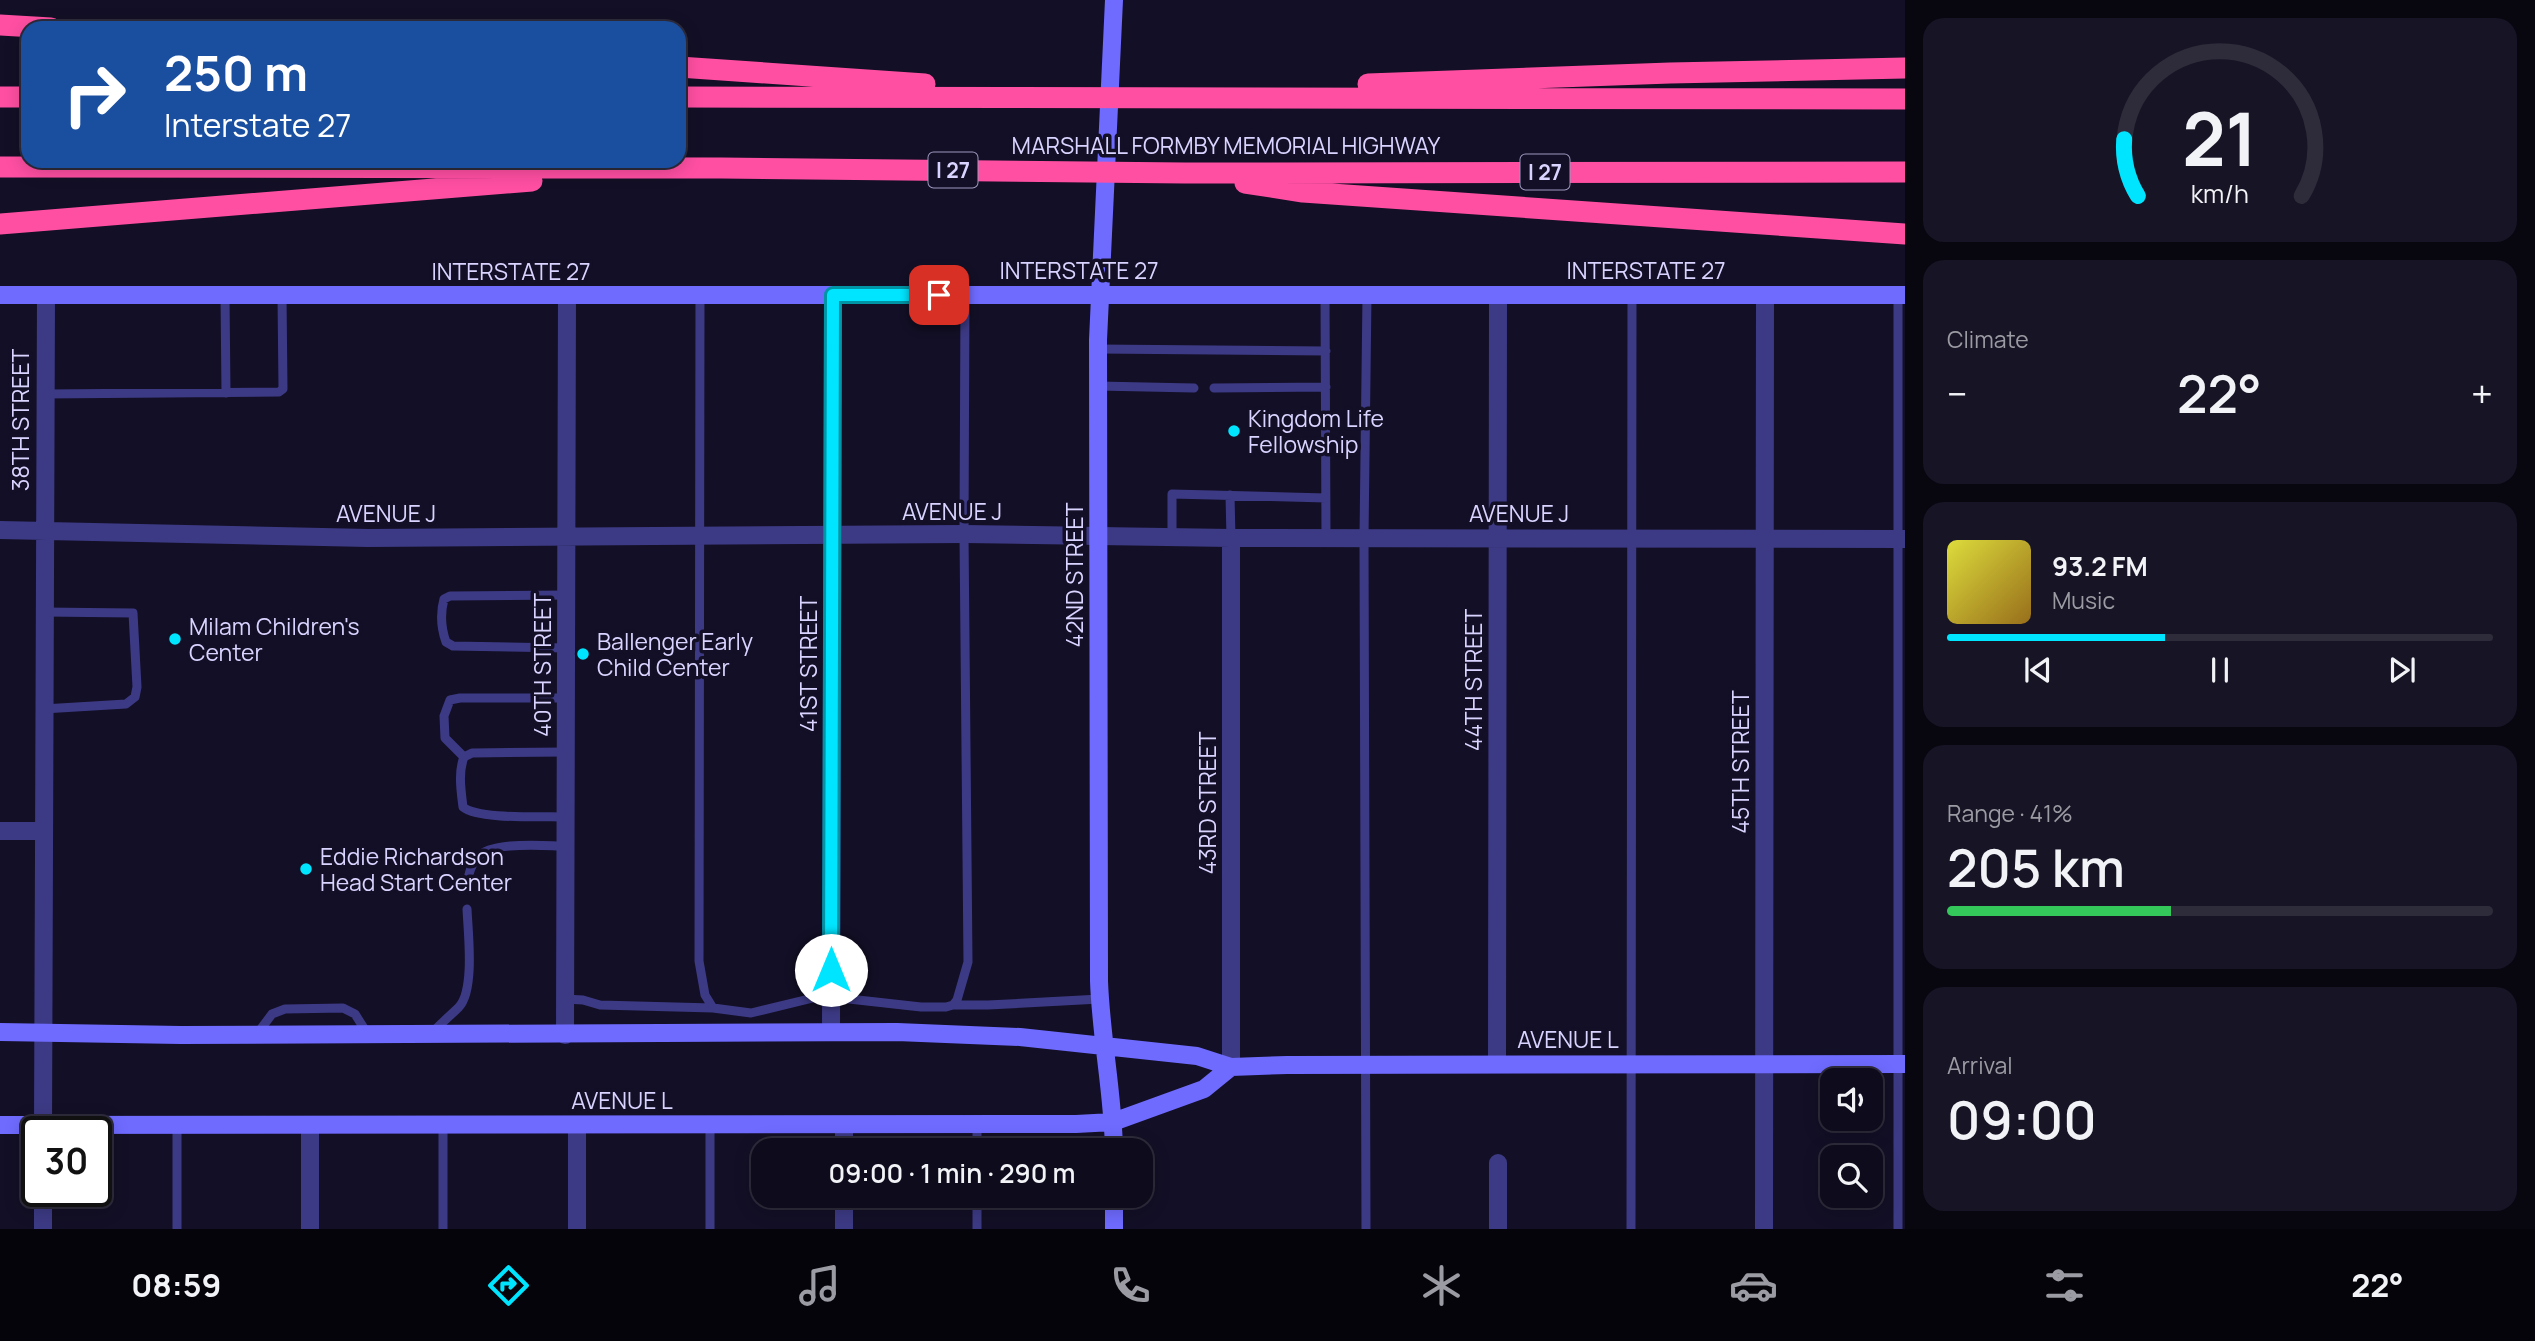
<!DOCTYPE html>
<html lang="en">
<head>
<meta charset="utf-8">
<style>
	:root { --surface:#0e0b1c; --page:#171425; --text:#f1f3f6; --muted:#9b9ba3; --line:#2e2b3b; --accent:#00e5ff }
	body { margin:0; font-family:Manrope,sans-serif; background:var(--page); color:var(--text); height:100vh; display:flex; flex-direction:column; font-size:26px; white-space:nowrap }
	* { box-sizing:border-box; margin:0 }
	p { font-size:23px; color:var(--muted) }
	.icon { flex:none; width:38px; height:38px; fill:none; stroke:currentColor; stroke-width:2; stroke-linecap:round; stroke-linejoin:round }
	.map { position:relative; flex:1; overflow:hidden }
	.panel { display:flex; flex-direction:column; gap:18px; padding:18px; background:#08060f; width:630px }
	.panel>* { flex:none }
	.hud { position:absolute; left:21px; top:21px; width:665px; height:147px; border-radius:21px; box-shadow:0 4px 18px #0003,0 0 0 2px var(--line); background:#1a4fa0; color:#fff; overflow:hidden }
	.buttons { position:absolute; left:1820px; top:1068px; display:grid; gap:14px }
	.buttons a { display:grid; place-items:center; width:63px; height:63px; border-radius:14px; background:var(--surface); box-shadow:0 4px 18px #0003,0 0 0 2px var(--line); font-size:35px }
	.speed { position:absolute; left:21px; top:1116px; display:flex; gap:14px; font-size:35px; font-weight:700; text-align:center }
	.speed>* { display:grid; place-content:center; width:91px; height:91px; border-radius:50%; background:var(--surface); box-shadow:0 4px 18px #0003,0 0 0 2px var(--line); line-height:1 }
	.speed .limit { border:4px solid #111; border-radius:10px; background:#fff; color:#111 }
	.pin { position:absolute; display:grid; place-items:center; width:60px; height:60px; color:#fff; margin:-30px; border-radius:14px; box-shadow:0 4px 10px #0006 }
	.me { position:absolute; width:77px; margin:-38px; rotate:0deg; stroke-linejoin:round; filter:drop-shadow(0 0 5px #0008) }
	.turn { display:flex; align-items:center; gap:24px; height:147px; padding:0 28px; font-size:32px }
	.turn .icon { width:91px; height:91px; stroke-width:2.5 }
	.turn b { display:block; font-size:49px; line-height:60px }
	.big { font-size:52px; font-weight:600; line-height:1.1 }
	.panel .card { flex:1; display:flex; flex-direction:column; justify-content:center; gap:10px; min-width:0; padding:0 24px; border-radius:21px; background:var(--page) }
	.panel .dial { align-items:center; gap:0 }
	.dial svg { height:182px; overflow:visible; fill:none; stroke:var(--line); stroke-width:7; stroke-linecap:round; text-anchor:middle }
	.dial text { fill:var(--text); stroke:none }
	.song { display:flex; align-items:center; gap:21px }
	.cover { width:84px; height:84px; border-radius:10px; background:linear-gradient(135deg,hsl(60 70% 55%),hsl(40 70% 35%)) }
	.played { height:7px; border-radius:4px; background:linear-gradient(90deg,var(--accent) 40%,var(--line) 40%) }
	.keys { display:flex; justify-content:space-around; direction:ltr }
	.heat { display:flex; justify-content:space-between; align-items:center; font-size:38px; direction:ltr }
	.charge { height:10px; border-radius:5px; background:linear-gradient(90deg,#34c759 41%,var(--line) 0) }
	.trip { position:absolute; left:751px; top:1138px; width:402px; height:70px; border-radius:21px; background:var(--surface); box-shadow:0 4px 18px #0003,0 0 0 2px var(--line); font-weight:600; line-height:70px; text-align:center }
	.tab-bar { display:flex; height:112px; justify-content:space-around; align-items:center; background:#06040b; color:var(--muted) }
	.tab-bar .icon { width:49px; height:49px }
	.tab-bar .current { color:var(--accent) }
	.tab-bar b { font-size:32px; color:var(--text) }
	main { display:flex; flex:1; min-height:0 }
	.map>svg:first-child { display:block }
</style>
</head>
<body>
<main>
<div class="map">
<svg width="1905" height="1229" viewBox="0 0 1905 1229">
	<rect width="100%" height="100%" fill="#130f26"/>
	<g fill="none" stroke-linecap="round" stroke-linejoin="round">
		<!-- lane -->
		<path stroke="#3d3a85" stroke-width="9" d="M700,295L699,961L705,995L713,1008
			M1325,295L1326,537
			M1898,295V1229
			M225,296L226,393
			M1098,349L1326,351
			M1098,386L1194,388
			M1214,388L1326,387
			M45,394L279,392L283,389L282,295
			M1278,442L1326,443
			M1230,495L1231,538
			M1172,537V494L1326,498
			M566,595L450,596L444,599C440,614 441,628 446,642L453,646L566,648
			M43,709L126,704L135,697L137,687L133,613L44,612
			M464,757L445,738L444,716L450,700L460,698H566
			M565,817C542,816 479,820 463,807C461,791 458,772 464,757L472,753L566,752
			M467,883C469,874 471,864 478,857C491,841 545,846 565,846
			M565,999L583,1000L600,1005L713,1008L751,1013L813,998L831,997L921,1007H946L953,1005H988L1100,999
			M953,1005L957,1000L968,962L964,534L965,295
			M257,1034L272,1014L285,1009L343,1008L355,1014L367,1033
			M431,1034C440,1024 450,1016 459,1007C475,990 468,932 467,909
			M443,1124V1229
			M177,1125V1229
			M977,1125V1150
			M977,1195V1229
			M710,1229V1125
			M1366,1229L1364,537L1367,295
			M1631,1229L1632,295"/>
		<!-- street -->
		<path stroke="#3d3a85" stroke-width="18" d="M0,530L368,538L964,534L1231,538L1905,539
			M0,831H43
			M831,1032L833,295
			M565,1035L567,295
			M1497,1064L1498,295
			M1231,1067V538
			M577,1125V1229
			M844,1125V1150
			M43,1132L46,296
			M1498,1163V1229
			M43,1192V1229
			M844,1195V1229
			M310,1229V1125
			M1764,1229L1765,295"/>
		<!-- secondary -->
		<path stroke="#6f6bff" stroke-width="18" d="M0,295H1905
			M0,1032L181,1035L897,1032L1020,1037L1197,1056L1231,1067L1287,1065L1905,1064
			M0,1125L1076,1124L1113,1122L1204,1089L1231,1067
			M1114,1150C1113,1093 1101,1038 1099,981L1098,340L1114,0
			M1114,1195V1229"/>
		<!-- highway -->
		<path stroke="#ff4fa3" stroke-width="21" d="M0,25L51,28
			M679,67L925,84
			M1368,84L1670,73L1905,68
			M0,97H28
			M679,97L1905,99
			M0,167L722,168L1185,173L1905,172
			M1245,183L1303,192L1905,234
			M0,224L532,181"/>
	</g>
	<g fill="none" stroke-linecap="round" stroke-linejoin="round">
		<defs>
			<path id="route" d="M831,970L833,295H939"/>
		</defs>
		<!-- route casing -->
		<use href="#route" stroke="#0095a6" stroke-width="18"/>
		<!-- route -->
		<use href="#route" stroke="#00e5ff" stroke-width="12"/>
	</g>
	<!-- markers -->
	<g fill="#00e5ff" stroke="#130f26" stroke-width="2.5">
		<circle cx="1234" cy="431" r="7"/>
		<circle cx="175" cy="639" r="7"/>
		<circle cx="583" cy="654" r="7"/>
		<circle cx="306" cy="869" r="7"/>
	</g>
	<g text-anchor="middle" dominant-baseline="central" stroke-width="7" stroke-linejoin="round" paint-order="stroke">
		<!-- shield labels -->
		<g fill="#130f26" stroke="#9e99be" stroke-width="2">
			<rect x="928.5" y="152.5" width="49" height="35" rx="5"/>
			<rect x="1520.5" y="154.5" width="49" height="35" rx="5"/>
		</g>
		<g font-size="21" font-weight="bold" fill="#d9d4ff">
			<text x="953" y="170">I 27</text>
			<text x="1545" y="172">I 27</text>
		</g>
		<!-- street labels -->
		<g font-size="23" fill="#d9d4ff" stroke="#130f26">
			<text x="1226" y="145">MARSHALL FORMBY MEMORIAL HIGHWAY</text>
			<text x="1079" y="270">INTERSTATE 27</text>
			<text x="1646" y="270">INTERSTATE 27</text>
			<text x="511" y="271">INTERSTATE 27</text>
			<text transform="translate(20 420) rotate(-90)">38TH STREET</text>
			<text x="952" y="511">AVENUE J</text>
			<text x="386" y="513">AVENUE J</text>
			<text x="1519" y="513">AVENUE J</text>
			<text transform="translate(1074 575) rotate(-90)">42ND STREET</text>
			<text transform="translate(808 664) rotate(-90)">41ST STREET</text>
			<text transform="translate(542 665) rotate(-90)">40TH STREET</text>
			<text transform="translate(1473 680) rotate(-90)">44TH STREET</text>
			<text transform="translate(1740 762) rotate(-90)">45TH STREET</text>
			<text transform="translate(1207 803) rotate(-90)">43RD STREET</text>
			<text x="1568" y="1039">AVENUE L</text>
			<text x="622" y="1100">AVENUE L</text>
		</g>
		<!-- poi labels -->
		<g font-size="23" fill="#d9d4ff" stroke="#130f26" text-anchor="start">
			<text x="1248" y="418">Kingdom Life<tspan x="1248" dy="26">Fellowship</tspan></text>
			<text x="189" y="626">Milam Children's<tspan x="189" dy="26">Center</tspan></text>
			<text x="597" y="641">Ballenger Early<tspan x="597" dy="26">Child Center</tspan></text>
			<text x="320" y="856">Eddie Richardson<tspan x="320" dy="26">Head Start Center</tspan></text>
		</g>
	</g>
</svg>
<div class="buttons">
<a><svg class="icon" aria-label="sound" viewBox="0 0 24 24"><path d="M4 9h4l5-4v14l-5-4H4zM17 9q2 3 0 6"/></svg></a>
<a><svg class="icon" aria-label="search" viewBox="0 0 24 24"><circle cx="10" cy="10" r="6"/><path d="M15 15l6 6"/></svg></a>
</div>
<div class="speed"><div class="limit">30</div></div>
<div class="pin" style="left:939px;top:295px;background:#d93025"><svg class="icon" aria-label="arrive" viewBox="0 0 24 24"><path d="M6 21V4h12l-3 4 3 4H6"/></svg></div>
<svg class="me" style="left:831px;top:970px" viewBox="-20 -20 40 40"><circle r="19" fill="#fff"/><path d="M0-13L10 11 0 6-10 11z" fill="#00e5ff"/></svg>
<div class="trip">09:00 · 1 min · 290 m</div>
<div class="hud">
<div class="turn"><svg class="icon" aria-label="right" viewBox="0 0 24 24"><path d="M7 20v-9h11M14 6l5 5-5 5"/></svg><div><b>250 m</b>Interstate 27</div></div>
</div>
</div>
<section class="panel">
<div class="card dial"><svg viewBox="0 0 100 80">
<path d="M14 69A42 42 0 1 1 86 69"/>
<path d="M14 69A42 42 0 0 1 8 44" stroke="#00e5ff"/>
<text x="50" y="56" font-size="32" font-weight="700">21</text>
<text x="50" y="72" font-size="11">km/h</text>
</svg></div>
<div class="card"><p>Climate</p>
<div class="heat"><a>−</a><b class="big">22°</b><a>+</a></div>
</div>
<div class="card">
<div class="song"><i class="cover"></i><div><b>93.2 FM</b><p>Music</p></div></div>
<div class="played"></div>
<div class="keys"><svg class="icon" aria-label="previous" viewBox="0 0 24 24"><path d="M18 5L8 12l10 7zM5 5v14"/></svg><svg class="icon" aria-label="pause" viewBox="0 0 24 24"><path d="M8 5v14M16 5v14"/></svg><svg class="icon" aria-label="next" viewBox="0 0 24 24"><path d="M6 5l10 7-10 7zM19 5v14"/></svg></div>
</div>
<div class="card"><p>Range · 41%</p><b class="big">205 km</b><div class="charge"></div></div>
<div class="card"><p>Arrival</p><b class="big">09:00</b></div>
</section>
</main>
<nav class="tab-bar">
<b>08:59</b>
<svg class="icon current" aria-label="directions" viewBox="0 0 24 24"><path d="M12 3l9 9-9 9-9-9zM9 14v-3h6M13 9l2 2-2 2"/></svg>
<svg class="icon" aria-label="music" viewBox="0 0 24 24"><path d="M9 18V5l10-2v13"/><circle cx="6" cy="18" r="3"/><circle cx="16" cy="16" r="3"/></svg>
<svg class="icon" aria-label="phone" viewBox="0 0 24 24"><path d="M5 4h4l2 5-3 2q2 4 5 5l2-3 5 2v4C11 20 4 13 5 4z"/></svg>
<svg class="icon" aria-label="climate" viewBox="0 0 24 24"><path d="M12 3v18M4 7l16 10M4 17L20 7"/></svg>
<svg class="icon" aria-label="car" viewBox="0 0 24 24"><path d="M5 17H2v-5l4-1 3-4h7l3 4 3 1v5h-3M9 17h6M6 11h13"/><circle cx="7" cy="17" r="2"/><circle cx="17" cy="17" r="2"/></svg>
<svg class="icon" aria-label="filters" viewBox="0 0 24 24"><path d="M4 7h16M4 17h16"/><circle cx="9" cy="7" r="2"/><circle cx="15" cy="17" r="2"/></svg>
<b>22°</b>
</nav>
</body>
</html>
